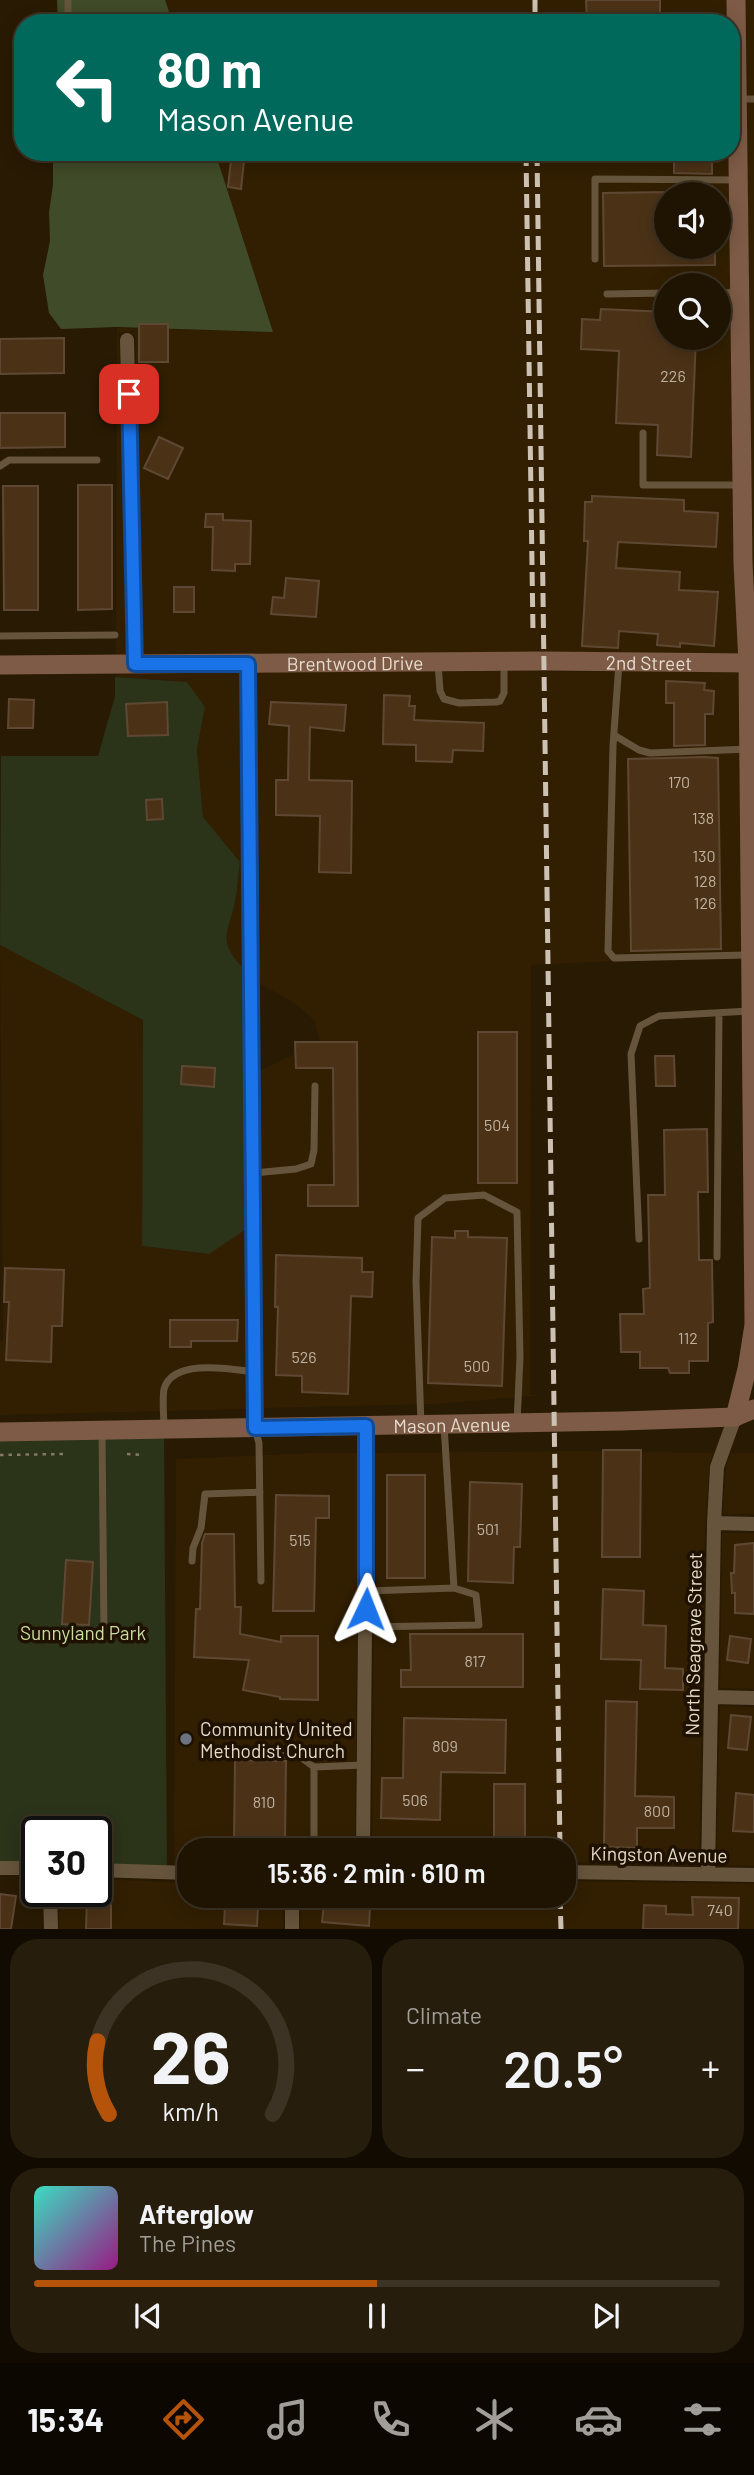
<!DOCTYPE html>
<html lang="en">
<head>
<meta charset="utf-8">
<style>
	:root { --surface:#1f1402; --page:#271d0c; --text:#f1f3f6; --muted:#a19e99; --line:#3c3324; --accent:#b45309 }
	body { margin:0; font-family:Barlow,sans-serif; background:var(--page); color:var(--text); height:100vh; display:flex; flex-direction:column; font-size:26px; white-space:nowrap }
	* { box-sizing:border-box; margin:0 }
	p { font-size:23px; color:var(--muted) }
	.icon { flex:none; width:38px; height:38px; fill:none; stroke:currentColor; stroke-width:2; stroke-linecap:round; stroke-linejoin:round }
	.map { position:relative; height:1929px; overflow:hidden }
	.side { display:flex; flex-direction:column; gap:10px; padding:10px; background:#110b01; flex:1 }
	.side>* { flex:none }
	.banner { position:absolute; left:14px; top:14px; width:726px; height:147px; border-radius:28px; box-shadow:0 4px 18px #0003,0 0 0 2px var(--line); background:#00695c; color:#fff; overflow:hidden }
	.buttons { position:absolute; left:654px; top:182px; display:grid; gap:14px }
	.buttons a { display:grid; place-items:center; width:77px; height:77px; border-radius:50%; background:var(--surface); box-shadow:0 4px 18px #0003,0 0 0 2px var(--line); font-size:35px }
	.speed { position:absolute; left:21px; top:1816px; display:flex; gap:14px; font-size:35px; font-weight:700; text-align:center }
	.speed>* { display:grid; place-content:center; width:91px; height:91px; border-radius:50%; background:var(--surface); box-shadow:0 4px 18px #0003,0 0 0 2px var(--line); line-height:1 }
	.speed .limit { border:4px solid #111; border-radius:10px; background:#fff; color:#111 }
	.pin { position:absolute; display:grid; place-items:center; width:60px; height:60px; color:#fff; margin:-30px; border-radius:14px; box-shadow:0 4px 10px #0006 }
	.me { position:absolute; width:77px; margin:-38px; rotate:2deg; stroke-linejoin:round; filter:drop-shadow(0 0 5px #0008) }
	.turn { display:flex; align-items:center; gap:24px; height:147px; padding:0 28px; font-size:32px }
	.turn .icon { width:91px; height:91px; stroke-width:2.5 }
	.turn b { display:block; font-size:49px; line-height:60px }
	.big { font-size:52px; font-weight:600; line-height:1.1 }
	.side .card { flex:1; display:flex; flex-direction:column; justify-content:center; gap:10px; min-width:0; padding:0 24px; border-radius:28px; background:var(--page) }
	.side .dial { align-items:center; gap:0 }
	.dial svg { height:182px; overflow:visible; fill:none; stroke:var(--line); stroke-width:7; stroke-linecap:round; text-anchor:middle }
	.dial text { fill:var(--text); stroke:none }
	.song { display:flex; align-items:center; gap:21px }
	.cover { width:84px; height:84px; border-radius:10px; background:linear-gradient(135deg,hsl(170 70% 55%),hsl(310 70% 35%)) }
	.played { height:7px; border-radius:4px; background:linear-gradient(90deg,var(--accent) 50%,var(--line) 50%) }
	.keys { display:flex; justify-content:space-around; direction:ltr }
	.heat { display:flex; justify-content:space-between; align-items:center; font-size:38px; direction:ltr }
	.side .tiles { flex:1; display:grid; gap:10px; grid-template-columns:1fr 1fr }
	.card:last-child { grid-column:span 2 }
	.trip { position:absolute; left:177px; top:1838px; width:399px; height:70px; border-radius:28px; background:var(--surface); box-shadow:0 4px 18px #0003,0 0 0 2px var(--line); font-weight:600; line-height:70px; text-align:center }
	.tab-bar { display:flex; height:112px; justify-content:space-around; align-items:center; background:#0c0801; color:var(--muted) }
	.tab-bar .icon { width:49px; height:49px }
	.tab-bar .selected { color:var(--accent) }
	.tab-bar b { font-size:32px; color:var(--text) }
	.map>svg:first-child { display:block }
</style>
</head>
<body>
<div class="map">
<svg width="754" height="1929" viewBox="0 0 754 1929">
	<rect width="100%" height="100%" fill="#291a03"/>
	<!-- built -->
	<path fill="#321f01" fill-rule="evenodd" d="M165,0H728V23H173Z
		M745,0H754V605L752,561Z
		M215,152H730L739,653L143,655L135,330L119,333L126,655H116L117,328L273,332ZM667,194H719V247H667ZM667,285H719V338H667Z
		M479,671L739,672L743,955L531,965L530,1395H544L435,1404L264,1408L261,1070L320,1042L314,1020L293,1002L260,984L257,673Z
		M126,673H240L243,968L229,954L226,930L236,900L240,862L203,817L197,749L205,707L187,682L116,677V674Z
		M0,945L143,1020L142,1246L208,1254L245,1230L247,1409L0,1415V1341H3Z
		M575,1451L713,1453L709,1468L705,1532L699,1865L564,1862V1850H372L374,1627L376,1589L375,1453Z
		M313,1453H358L359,1591L357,1628L355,1850H189V1864H174L176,1459Z
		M731,1453H754V1514H723L726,1468Z
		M722,1533H754V1689L720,1688Z
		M720,1706L754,1707V1866L716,1865Z
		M96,1879L189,1883V1895H284L283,1929H59V1892H96Z
		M564,1881L754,1884V1929H300L301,1895H564Z"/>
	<!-- green -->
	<path fill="#2b3319" d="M115,677L187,682L205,707L197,749L203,817L240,862C238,875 238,889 235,902C228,933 217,941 243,968L245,1230L209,1254L142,1246L143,1020L0,945L1,756H98L115,696Z
		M164,1429L167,1873L96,1870V1832H37V1868H0V1432Z"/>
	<!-- forest -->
	<path fill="#404b29" d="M57,0H165L173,23H58Z
		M53,152H215L273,332L117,327L61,329L49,313L43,275L50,241L49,212L53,185Z"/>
	<!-- building -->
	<path fill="#4b3217" stroke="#5e4834" stroke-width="2" d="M586,0H660V23H587Z
		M232,152H245L241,189L228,187Z
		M674,152H712V174L674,173Z
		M674,186H712V194H674Z
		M667,192V247H715V265L604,266L603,193Z
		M601,309L667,312V338H696L691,457L657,455L658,425L616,423L619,351L581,349L582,319L600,320Z
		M139,324H168V362H139Z
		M64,338V373L0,374V339Z
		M0,413H65V447L0,448Z
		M159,437L183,448L168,479L144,468Z
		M78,485H112V609L78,610Z
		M3,486H38V610H4Z
		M592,496L684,500V511L718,513L716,547L618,542L616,568L680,572L679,590L718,592L714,646L680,643V647L657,645L658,634L619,631L618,648L582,646L588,541H584L585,502H592Z
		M206,514H223V520L251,521L250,564H235V571L212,570L213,527H205Z
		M286,578L319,581L316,617L271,614L273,597L284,598Z
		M174,587H194V612H174Z
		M666,681L705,683L704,690L714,691L713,714H705V745L674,746V703H666Z
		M384,695L410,696L409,706H415L414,720L484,723L483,751L453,750L452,762L416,761V745L383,744Z
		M9,699L34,700L33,728H8Z
		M167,702L168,735L128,736L126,704Z
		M271,702L346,705L344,731L310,727L309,780L352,781L351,873L319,872L320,816L276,815V780H288L289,726L269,724Z
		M705,757L718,758L721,949L631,951L628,759Z
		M162,799L163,819L147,820L146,800Z
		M478,1032H517V1183H478Z
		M295,1042H357L358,1206H308V1185H334L333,1068H296Z
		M655,1056H674L675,1086H656Z
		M182,1066L215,1068L214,1087L181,1084Z
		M707,1129L708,1192H698L699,1260H712L713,1322L708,1323V1361H689V1373H670L668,1368H640V1352H621L620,1314H644L643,1289L650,1288L648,1195H665L664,1130Z
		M455,1231H468V1237L507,1238L502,1386L428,1383L432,1237L455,1238Z
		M276,1255L362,1258V1272H373L372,1297L351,1296L348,1394L302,1392V1376L276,1375L278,1307H275Z
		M5,1268L64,1270L62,1326H52L51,1362L6,1360L9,1302H4Z
		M170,1320H238L237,1341H191V1347H170Z
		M603,1450H641L640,1557H602Z
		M387,1475H425V1578H387Z
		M470,1482L522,1484L520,1547H514L513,1583L468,1581Z
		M276,1495L329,1496V1518H316L314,1611H273Z
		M205,1534H234L235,1607H241L240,1634L281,1642V1636H318V1700L280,1699V1697L243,1690L249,1660L194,1657L196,1609H200L202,1543Z
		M754,1543V1614L735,1613V1593H732L731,1573H734L735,1545Z
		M66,1560L93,1562L89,1625L62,1624Z
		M603,1589L644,1591L643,1625L666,1626L665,1668L683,1669V1690L640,1689L641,1660L601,1659Z
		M410,1634H523V1687H401V1670H411Z
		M730,1636L751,1639L748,1663L727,1660Z
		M606,1701L637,1702L635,1796L674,1797V1828H637V1848L604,1847Z
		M731,1715L751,1717L747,1750L728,1748Z
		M404,1718L506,1720L505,1773L441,1772L440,1820L381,1818L382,1778H403Z
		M235,1760L286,1761L285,1842L234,1841Z
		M494,1784H525V1850H494Z
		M736,1793L754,1795V1832L733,1831Z
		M0,1894L16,1896L11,1929H0Z
		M87,1897H111V1929H86Z
		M692,1897L739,1898L738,1929H643L644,1905L666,1906V1914L693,1915Z
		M324,1902L370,1907L369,1926L322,1922Z
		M225,1904L258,1906L257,1926L224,1924Z"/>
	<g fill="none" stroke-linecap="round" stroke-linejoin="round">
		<!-- path -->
		<path stroke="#867966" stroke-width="2.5" stroke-dasharray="3.5 5" stroke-linecap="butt" d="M127,1454L141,1455
			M0,1455L64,1454"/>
		<!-- lane -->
		<path stroke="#66553c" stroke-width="7" d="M68,0V23
			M679,16H705V23
			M738,99H754
			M595,259V179L738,180
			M719,293L740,292
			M607,294L667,293
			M643,433V485H742
			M0,466L9,460H97
			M0,636L115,635
			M438,663L440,691L444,699L459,703L496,702L500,701L504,693V662
			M619,663L613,746L608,951L614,958L748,955
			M614,735L639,750L650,753L749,749
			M253,1173L296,1169L311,1164L314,1150L315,1086
			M639,1239L631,1054L640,1026L659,1016L750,1011
			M717,1257L719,1013
			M421,1425L416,1281L418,1218L445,1198L484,1195L517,1212L520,1357L517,1423
			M164,1428C164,1416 162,1401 164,1389C173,1358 231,1369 255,1372
			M255,1429L259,1443L261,1581
			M102,1431L104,1632
			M192,1561L193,1548L201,1528L205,1494L260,1492
			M368,1591L454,1588L444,1425
			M365,1627L479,1625L476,1595L454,1588
			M261,1754L299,1756L314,1767
			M314,1850V1767L363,1765"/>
		<!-- street -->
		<path stroke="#66553c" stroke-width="14" d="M127,340L135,664
			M248,664L255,1428
			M714,1523L754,1524
			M712,1697L754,1698
			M363,1850L365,1627L368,1591L366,1426
			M0,1868H37
			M96,1870L189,1873
			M564,1872L754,1875
			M708,1874L714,1523L717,1467L735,1417
			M50,1892L51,1929
			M292,1929V1895"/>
		<!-- secondary -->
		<g stroke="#7d5b46" stroke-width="19">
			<path id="s1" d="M0,665L543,661L754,663"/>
			<path d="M735,1417L747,1369L754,1325L748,663L743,563L736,0"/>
			<path id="s2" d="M0,1432L622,1421L735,1417L754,1409"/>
		</g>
		<!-- rail -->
		<path stroke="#ccc1b2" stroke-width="5" stroke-dasharray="14 7" stroke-linecap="butt" d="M535,0V23
			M525,16V23
			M526,152L533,633
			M537,152L560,1850
			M560,1895L561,1929"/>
	</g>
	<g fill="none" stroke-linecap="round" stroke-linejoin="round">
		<defs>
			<path id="route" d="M129,394L135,664H248L255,1428L366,1426V1609"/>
		</defs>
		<!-- route casing -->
		<use href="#route" stroke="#114b97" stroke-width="18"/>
		<!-- route -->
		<use href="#route" stroke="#1a73e8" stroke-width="12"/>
	</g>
	<!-- markers -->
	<circle fill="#6b7280" stroke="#1f1100" stroke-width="2.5" cx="186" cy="1739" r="7"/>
	<g text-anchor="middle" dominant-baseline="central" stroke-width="7" stroke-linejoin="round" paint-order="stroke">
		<!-- number labels -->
		<g font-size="16" fill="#beb1a0">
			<text x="673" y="375">226</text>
			<text x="679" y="781">170</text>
			<text x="703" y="817">138</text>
			<text x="704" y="855">130</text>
			<text x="705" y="880">128</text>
			<text x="705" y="902">126</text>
			<text x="497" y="1124">504</text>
			<text x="688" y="1337">112</text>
			<text x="304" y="1356">526</text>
			<text x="477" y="1365">500</text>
			<text x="488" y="1528">501</text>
			<text x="300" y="1539">515</text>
			<text x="475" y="1660">817</text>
			<text x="445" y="1745">809</text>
			<text x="415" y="1799">506</text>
			<text x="264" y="1801">810</text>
			<text x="657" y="1810">800</text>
			<text x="720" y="1909">740</text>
		</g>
		<!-- street labels -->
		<g font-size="19" fill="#e5dbcd" stroke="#1f1100">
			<text stroke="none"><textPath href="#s1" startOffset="649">2nd Street</textPath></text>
			<text stroke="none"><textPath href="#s1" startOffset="355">Brentwood Drive</textPath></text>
			<text stroke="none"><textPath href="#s2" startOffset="452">Mason Avenue</textPath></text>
			<text transform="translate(693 1644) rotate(-89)">North Seagrave Street</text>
			<text transform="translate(659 1854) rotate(1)">Kingston Avenue</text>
		</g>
		<!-- park labels -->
		<g font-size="19" fill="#c7dd9f" stroke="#1f1100">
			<text x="83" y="1632">Sunnyland Park</text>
		</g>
		<!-- poi labels -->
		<g font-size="19" fill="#e5dbcd" stroke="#1f1100" text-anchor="start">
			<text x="200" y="1728">Community United<tspan x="200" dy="22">Methodist Church</tspan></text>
		</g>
	</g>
</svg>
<div class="buttons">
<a><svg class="icon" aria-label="sound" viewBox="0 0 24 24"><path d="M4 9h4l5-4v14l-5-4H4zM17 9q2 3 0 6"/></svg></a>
<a><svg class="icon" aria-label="search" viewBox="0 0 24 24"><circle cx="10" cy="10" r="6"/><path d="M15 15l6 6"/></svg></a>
</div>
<div class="speed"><div class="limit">30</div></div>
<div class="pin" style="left:129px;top:394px;background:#d93025"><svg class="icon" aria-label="arrive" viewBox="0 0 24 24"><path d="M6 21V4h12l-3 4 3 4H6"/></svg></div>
<svg class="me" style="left:366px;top:1609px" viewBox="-20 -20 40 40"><path d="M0-17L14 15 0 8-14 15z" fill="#1a73e8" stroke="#fff" stroke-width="4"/></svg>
<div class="trip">15:36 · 2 min · 610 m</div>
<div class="banner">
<div class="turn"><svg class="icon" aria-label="left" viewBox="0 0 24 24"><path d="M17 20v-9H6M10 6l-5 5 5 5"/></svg><div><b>80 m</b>Mason Avenue</div></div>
</div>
</div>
<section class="side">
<div class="tiles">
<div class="card dial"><svg viewBox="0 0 100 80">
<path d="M14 69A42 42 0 1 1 86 69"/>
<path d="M14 69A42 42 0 0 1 9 37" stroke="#b45309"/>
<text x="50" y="56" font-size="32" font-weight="700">26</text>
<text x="50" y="72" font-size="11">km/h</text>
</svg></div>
<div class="card"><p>Climate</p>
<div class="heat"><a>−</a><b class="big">20.5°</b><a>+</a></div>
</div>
<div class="card">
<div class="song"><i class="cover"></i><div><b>Afterglow</b><p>The Pines</p></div></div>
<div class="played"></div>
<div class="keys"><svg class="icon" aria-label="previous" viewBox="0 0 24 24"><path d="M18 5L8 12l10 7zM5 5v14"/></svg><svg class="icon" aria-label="pause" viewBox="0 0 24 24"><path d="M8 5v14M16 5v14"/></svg><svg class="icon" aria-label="next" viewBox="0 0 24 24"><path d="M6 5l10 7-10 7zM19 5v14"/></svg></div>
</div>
</div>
</section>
<nav class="tab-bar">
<b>15:34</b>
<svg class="icon selected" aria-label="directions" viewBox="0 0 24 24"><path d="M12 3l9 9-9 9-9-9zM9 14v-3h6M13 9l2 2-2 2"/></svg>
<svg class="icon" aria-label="music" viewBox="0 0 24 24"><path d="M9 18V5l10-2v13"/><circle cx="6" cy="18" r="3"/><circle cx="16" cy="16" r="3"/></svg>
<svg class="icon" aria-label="phone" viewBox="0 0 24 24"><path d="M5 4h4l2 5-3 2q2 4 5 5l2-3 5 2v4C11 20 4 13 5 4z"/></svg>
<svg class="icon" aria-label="climate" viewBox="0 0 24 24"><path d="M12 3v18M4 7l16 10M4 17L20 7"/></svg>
<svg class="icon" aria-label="car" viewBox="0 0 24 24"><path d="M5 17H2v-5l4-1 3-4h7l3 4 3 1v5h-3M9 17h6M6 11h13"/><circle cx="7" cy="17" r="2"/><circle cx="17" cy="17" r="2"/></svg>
<svg class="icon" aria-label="filters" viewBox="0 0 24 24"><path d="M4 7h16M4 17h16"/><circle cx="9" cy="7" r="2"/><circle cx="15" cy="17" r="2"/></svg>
</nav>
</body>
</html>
